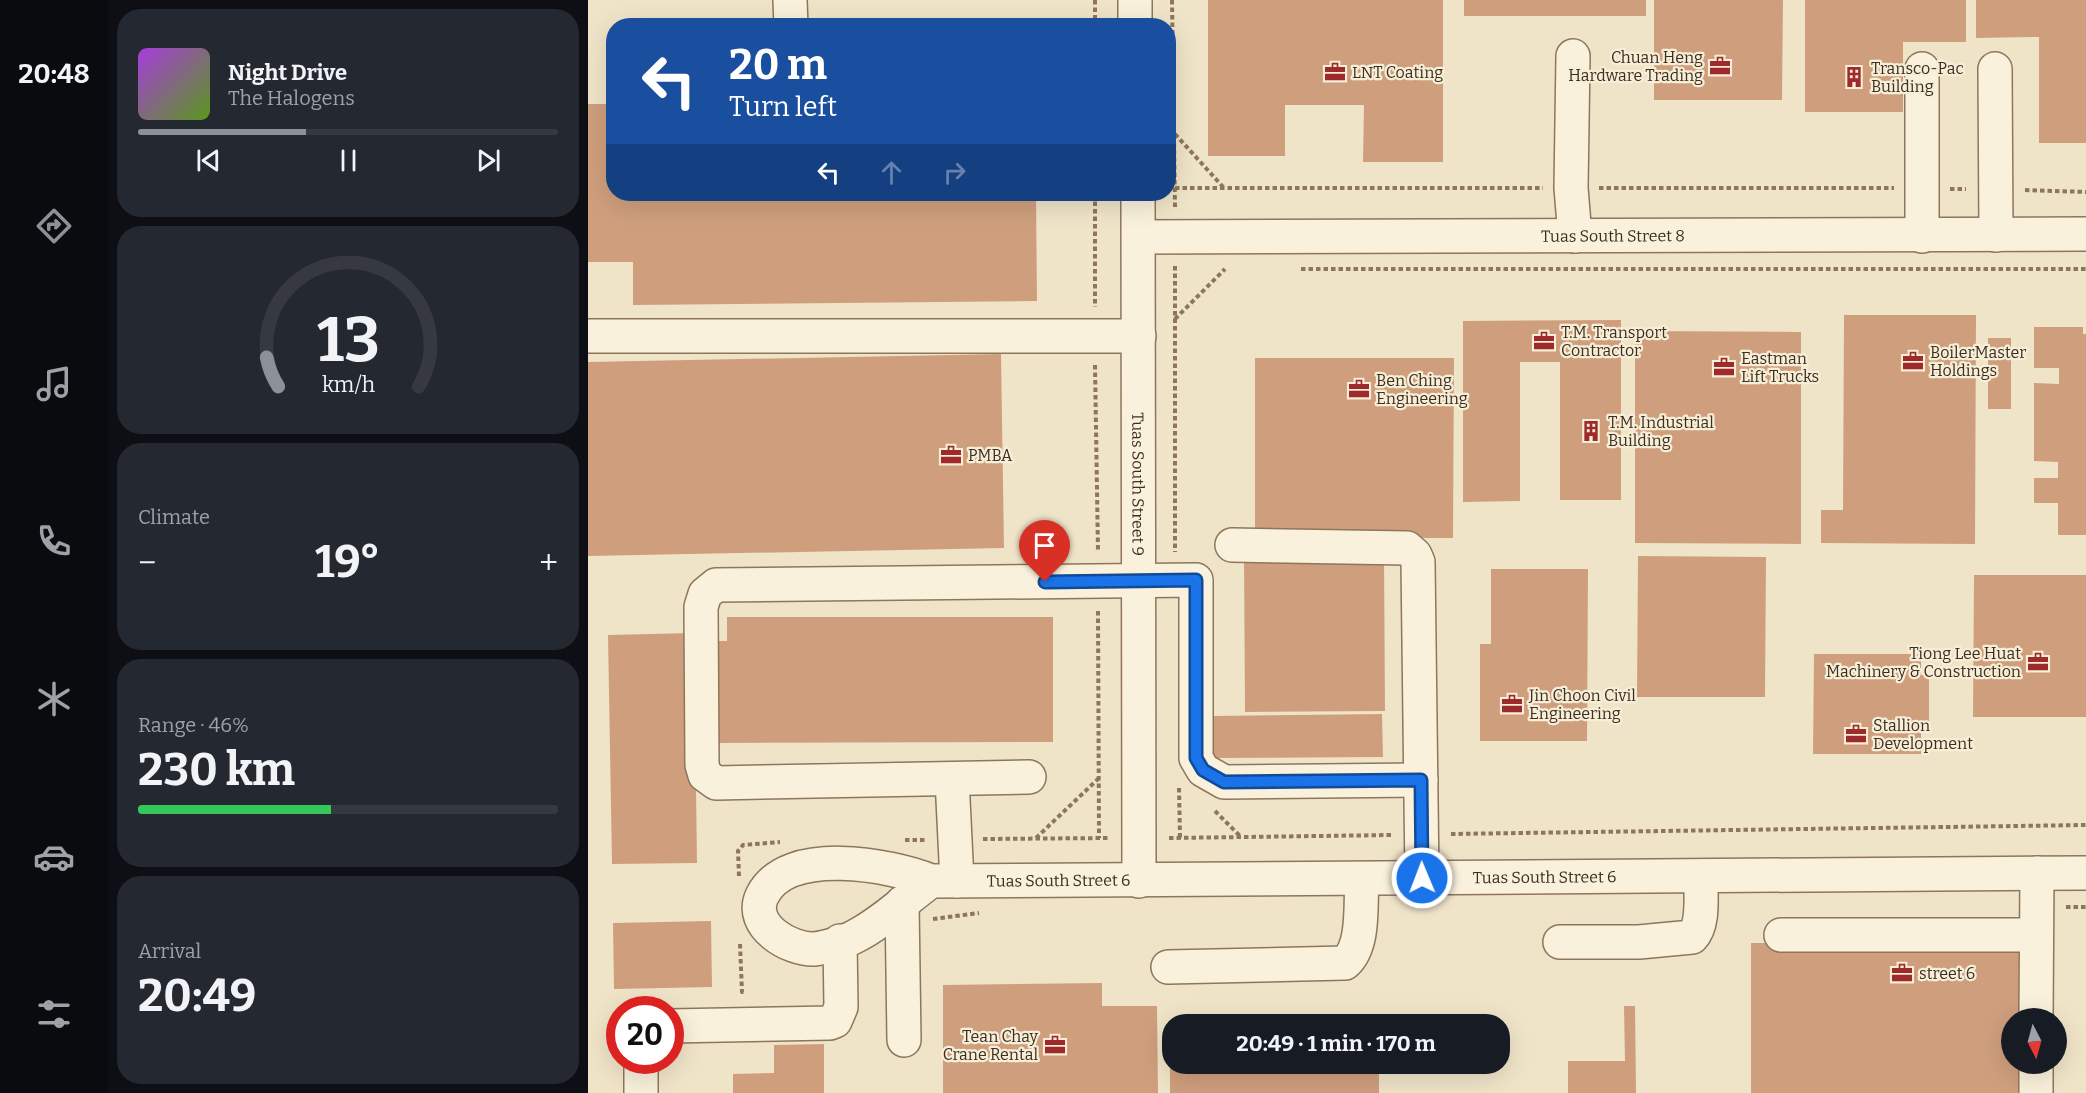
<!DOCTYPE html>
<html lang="en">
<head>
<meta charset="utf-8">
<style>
	:root { --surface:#171b24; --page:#242831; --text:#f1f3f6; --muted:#9ea1a6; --line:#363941; --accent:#8c9099 }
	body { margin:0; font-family:Bitter,serif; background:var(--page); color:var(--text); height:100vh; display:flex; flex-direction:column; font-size:22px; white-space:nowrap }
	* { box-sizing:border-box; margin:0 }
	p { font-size:20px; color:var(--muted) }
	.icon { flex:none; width:33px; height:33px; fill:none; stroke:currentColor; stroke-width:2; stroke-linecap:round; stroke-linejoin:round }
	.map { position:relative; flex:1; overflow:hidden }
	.details { display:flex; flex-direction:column; gap:9px; padding:9px; background:#0d0f14; width:480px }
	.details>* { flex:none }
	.hud { position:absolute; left:18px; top:18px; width:570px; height:183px; border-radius:24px; box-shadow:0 6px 24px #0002; background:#1a4fa0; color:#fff; overflow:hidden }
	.needle { width:39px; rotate:174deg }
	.controls { position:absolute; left:1413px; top:1008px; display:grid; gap:12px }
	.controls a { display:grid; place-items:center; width:66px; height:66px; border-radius:50%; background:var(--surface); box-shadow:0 6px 24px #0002; font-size:30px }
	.speed { position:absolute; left:18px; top:996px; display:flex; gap:12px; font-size:30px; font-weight:700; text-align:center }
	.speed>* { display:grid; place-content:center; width:78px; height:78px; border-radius:50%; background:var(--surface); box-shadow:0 6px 24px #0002; line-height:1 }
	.speed .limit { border:9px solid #d22; background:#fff; color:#111 }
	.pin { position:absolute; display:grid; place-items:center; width:51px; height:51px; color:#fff; margin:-62px -26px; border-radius:50% 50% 50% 0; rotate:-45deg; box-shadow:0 0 6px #0007 }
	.pin .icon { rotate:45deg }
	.me { position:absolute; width:66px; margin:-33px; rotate:359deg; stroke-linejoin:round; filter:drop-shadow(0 0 4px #0008) }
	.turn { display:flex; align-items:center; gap:21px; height:126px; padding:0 24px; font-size:27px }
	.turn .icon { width:78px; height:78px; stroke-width:2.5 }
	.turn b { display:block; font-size:42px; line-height:51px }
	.lanes { display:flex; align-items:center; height:57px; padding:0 24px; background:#0003; justify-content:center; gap:30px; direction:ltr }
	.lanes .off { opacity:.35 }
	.big { font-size:45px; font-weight:700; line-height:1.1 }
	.details .tile { flex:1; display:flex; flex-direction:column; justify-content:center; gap:9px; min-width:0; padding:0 21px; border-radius:24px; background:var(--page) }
	.details .dial { align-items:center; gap:0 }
	.dial svg { height:156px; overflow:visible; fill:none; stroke:var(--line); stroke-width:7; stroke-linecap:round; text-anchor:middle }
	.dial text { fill:var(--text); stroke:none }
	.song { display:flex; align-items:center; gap:18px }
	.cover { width:72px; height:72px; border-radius:9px; background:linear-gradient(135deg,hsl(280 70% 55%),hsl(90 70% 35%)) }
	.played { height:6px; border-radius:3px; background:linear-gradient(90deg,var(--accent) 40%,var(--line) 40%) }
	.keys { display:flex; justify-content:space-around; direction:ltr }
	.heat { display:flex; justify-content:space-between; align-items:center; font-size:33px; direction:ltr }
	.charge { height:9px; border-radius:4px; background:linear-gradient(90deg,#34c759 46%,var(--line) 0) }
	.trip { position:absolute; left:574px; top:1014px; width:348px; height:60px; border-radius:24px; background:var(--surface); box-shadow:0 6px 24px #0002; font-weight:700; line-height:60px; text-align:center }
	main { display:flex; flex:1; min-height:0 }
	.dock { display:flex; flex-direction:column; width:108px; justify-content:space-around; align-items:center; background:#090b0e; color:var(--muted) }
	.dock .icon { width:42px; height:42px }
	.dock .active { color:var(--accent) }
	.dock b { font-size:27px; color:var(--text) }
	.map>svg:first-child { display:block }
</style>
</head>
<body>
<main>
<nav class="dock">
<b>20:48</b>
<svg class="icon active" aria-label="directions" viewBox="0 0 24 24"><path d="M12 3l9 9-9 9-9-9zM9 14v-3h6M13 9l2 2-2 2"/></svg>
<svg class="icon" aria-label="music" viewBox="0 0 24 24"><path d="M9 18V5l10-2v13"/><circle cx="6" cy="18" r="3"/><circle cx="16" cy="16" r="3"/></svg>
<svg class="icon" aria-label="phone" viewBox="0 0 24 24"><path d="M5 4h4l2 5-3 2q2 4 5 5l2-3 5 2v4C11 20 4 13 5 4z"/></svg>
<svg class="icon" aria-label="climate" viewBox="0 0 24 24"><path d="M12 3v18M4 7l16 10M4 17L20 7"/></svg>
<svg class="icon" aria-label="car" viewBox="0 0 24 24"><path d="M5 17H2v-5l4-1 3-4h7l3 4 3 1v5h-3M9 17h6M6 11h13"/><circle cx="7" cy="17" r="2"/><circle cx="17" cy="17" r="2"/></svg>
<svg class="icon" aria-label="filters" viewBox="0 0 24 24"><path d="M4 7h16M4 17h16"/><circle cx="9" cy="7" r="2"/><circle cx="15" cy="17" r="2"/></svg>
</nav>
<section class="details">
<div class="tile">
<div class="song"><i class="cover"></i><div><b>Night Drive</b><p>The Halogens</p></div></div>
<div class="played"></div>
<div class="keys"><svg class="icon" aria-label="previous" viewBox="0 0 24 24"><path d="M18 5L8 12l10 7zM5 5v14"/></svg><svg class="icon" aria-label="pause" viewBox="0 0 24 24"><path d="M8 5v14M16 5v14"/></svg><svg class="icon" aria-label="next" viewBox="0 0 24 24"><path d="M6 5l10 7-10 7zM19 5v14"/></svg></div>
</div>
<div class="tile dial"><svg viewBox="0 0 100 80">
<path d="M14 69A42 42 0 1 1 86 69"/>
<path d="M14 69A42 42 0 0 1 8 54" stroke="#8c9099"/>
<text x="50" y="56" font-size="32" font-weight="700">13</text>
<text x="50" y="72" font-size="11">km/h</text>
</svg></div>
<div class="tile"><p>Climate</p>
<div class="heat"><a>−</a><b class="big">19°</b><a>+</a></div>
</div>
<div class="tile"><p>Range · 46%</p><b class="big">230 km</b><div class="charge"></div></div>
<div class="tile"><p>Arrival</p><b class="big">20:49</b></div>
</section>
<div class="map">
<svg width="1498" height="1093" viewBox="0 0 1498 1093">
	<rect width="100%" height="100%" fill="#f0e4c8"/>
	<!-- building -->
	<path fill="#cf9f7d" d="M620,0H855V162H775L776,105H697V156H620Z
		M876,0H1058V16H876Z
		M1066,0H1195L1194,100H1066Z
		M1217,0H1378V42H1315V112H1217Z
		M1388,0H1498V143H1451V37L1388,38Z
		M0,104H26V194H448L449,301L45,305V262H0Z
		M1256,315H1388L1387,544L1233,543V510H1255Z
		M1033,320V500H972V362H932V501L875,502V321Z
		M1446,327H1495V334H1498V535H1470V503H1446V478H1470V462L1446,461V383L1471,384V368H1446Z
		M1047,331L1213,332V544L1047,543Z
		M1400,338H1423V409H1400Z
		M413,354L416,548L0,556V362Z
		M667,358H866L865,538H667Z
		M796,554L797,711L657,712L656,555Z
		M1050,556L1178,557L1177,697H1049Z
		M903,569H1000L999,741H892V644H903Z
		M1386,575H1498V717H1385Z
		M139,617H465V742L130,743V641H139Z
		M106,633L109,863L24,864L20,635Z
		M1226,654H1333V675H1341V727H1333V754H1225Z
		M794,714L795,757L624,758V716Z
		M123,921L124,987L26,989L25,923Z
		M1431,942V1018H1424V1064H1432V1093H1163V943Z
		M514,983V1006H569L570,1093H355V985Z
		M1036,1006H1047L1048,1093H980V1061H1037Z
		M582,1025H585V1064H791V1093H582Z
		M236,1044V1093H145V1074L186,1073V1045Z"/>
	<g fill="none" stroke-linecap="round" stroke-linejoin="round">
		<defs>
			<g id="minor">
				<path d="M202,0L203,26"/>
				<path d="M547,0V26"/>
				<path d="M985,56L983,188L987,236"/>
				<path d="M1334,69V236"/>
				<path d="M1407,69L1408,235"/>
				<path id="s1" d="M550,194L551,881"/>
				<path id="s2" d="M551,237L1498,234"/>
				<path d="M0,336H551"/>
				<path d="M644,545L819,548L827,555L830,562L834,878"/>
				<path d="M441,777L128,783L117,775L114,765L113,607L117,594L128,585L608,580V758L615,770L636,782L833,780"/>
				<path d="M364,779L369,881"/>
				<path id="s3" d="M343,881C318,899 294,923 266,937C256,942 237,948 226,949C202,950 160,926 174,896C199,845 303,865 343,881L1498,873"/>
				<path d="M314,903L316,1040"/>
				<path d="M1193,935H1448"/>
				<path d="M972,942H1051L1104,937C1117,924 1112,893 1113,876"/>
				<path d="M580,967L757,963C777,946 772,904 774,879"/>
				<path d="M1448,1018L1449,873"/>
				<path d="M82,1026L242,1023L247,1021L253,1007L252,941"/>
				<path d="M53,1093V1060"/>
				<path d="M1448,1093V1064"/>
			</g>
		</defs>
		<!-- minor casing -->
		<use href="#minor" stroke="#8d765c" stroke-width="36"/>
		<!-- path -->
		<path stroke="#8d765c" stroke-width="4" stroke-dasharray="4.5 3" stroke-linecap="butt" d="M507,0V26
			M584,0L587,207
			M587,134L636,188
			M587,188H955
			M1011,188H1306
			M1362,189H1378
			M1437,190L1498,192
			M507,194V307
			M587,266V552
			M713,269H1498
			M587,319L637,269
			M507,365L510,552
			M510,611L511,838
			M591,788L592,838
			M627,811L653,837
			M863,834L1498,825
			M448,838L510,779
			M581,838L804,835
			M395,839L522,838
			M317,840H339
			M151,876L150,851L155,845L192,842
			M1478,907H1498
			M345,919L391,913
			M152,944L154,992H157"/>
		<!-- minor -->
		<use href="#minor" stroke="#faf1dc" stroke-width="33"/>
	</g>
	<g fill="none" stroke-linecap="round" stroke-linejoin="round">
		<defs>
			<path id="route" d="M457,582L608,580V758L615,770L636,782L833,780L834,878"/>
		</defs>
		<!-- route casing -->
		<use href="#route" stroke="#114b97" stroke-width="15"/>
		<!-- route -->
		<use href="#route" stroke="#1a73e8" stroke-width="10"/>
	</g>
	<!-- icons -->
	<defs>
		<symbol id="office-bare" viewBox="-9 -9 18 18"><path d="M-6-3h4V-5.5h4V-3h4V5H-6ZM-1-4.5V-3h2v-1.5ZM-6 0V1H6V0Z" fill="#9e2a2b" stroke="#f7eed8" stroke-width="2.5" paint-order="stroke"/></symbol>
		<symbol id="building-bare" viewBox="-9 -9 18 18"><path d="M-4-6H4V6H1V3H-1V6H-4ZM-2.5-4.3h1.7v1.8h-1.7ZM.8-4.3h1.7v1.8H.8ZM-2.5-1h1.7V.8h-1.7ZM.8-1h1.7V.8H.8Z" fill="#9e2a2b" stroke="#f7eed8" stroke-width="2.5" paint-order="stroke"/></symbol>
	</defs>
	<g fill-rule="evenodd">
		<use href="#office-bare" x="1117" y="51" width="30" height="30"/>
		<use href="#office-bare" x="732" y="57" width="30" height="30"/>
		<use href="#building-bare" x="1251" y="62" width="30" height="30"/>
		<use href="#office-bare" x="941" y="326" width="30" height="30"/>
		<use href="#office-bare" x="1310" y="346" width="30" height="30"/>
		<use href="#office-bare" x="1121" y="352" width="30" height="30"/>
		<use href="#office-bare" x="756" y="374" width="30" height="30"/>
		<use href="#building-bare" x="988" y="416" width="30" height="30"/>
		<use href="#office-bare" x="348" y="440" width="30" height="30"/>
		<use href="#office-bare" x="1435" y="647" width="30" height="30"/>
		<use href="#office-bare" x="909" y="689" width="30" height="30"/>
		<use href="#office-bare" x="1253" y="719" width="30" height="30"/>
		<use href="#office-bare" x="1299" y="958" width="30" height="30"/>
		<use href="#office-bare" x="452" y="1030" width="30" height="30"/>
	</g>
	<g text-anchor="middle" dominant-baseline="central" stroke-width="4.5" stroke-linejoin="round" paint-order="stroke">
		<!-- poi labels -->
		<g font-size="16" fill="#3d2e20" stroke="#f7eed8" text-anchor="start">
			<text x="1115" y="57" text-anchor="end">Chuan Heng<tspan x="1115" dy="18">Hardware Trading</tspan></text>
			<text x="1283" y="68">Transco-Pac<tspan x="1283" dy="18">Building</tspan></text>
			<text x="764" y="72">LNT Coating</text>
			<text x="973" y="332">T.M. Transport<tspan x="973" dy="18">Contractor</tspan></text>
			<text x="1342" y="352">BoilerMaster<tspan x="1342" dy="18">Holdings</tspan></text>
			<text x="1153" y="358">Eastman<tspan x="1153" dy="18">Lift Trucks</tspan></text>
			<text x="788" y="380">Ben Ching<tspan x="788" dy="18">Engineering</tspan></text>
			<text x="1020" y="422">T.M. Industrial<tspan x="1020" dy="18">Building</tspan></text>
			<text x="380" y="455">PMBA</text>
			<text x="1433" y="653" text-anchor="end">Tiong Lee Huat<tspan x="1433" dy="18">Machinery &amp; Construction</tspan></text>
			<text x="941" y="695">Jin Choon Civil<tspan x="941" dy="18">Engineering</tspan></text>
			<text x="1285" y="725">Stallion<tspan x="1285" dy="18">Development</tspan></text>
			<text x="1331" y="973">street 6</text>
			<text x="450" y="1036" text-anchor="end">Tean Chay<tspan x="450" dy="18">Crane Rental</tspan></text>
		</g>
		<!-- street labels -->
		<g font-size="16" fill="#3d2e20" stroke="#f7eed8">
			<text stroke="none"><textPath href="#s2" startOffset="474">Tuas South Street 8</textPath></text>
			<text stroke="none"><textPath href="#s1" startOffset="290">Tuas South Street 9</textPath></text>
			<text stroke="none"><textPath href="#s3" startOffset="1020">Tuas South Street 6</textPath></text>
			<text stroke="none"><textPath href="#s3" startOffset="534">Tuas South Street 6</textPath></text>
		</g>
	</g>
</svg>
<div class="controls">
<a><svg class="needle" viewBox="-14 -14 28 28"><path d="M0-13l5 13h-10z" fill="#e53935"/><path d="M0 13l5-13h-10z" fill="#9ea1a6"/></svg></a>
</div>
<div class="speed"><div class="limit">20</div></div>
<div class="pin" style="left:457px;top:582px;background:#d93025"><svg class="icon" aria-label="arrive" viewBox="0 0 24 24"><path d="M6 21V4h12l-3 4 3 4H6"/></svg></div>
<svg class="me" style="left:834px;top:878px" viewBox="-20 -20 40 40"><circle r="17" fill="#1a73e8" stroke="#fff" stroke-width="3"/><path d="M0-11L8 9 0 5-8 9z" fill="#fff"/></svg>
<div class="trip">20:49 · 1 min · 170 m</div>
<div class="hud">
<div class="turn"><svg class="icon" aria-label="left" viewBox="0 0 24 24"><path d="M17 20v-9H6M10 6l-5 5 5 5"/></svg><div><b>20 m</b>Turn left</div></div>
<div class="lanes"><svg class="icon" aria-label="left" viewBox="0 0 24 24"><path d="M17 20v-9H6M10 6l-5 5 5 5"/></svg><svg class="icon off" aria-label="ahead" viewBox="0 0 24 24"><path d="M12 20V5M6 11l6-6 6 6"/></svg><svg class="icon off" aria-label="right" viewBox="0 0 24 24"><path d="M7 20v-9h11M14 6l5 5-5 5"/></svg></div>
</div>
</div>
</main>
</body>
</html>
